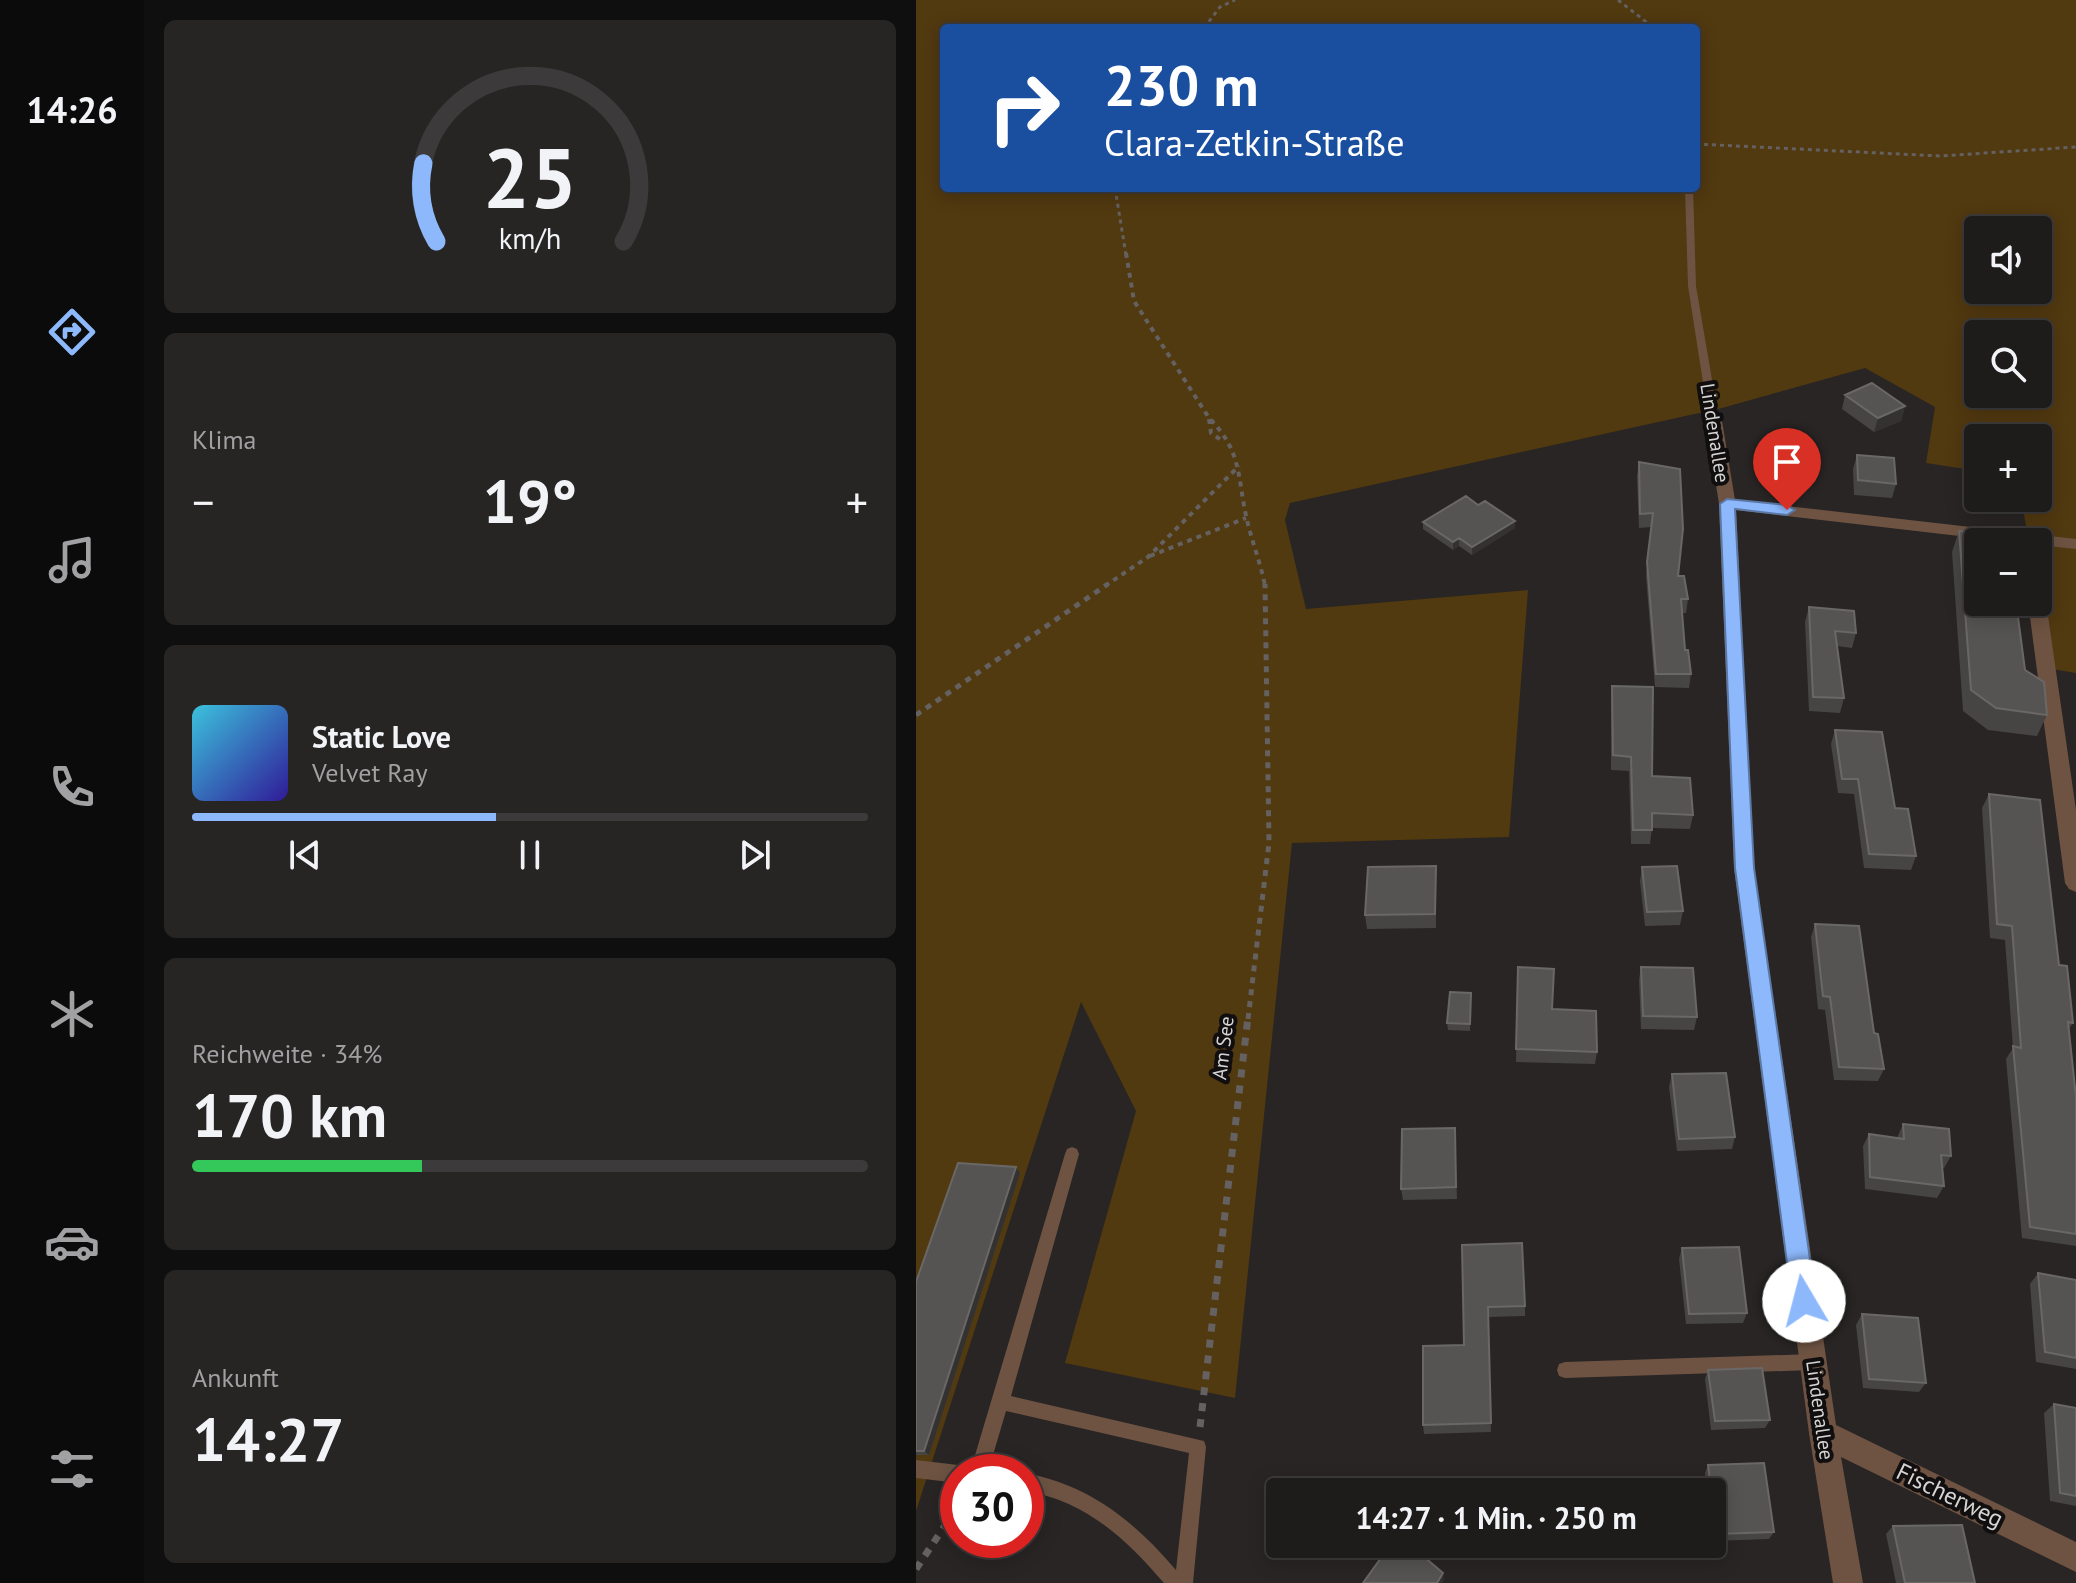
<!DOCTYPE html>
<html lang="de">
<head>
<meta charset="utf-8">
<style>
	:root { --surface:#1e1c1b; --page:#262524; --text:#f1f3f6; --muted:#a1a1a3; --line:#3c3a3a; --accent:#8db9fc }
	body { margin:0; font-family:"PT Sans",sans-serif; background:var(--page); color:var(--text); height:100vh; display:flex; flex-direction:column; font-size:30px; white-space:nowrap }
	* { box-sizing:border-box; margin:0 }
	p { font-size:26px; color:var(--muted) }
	.icon { flex:none; width:44px; height:44px; fill:none; stroke:currentColor; stroke-width:2; stroke-linecap:round; stroke-linejoin:round }
	.map { position:relative; flex:1; overflow:hidden }
	.sheet { display:flex; flex-direction:column; gap:20px; padding:20px; background:#100f0f; width:772px }
	.sheet>* { flex:none }
	.top-card { position:absolute; left:24px; top:24px; width:760px; height:168px; border-radius:8px; box-shadow:0 4px 20px #0003,0 0 0 2px var(--line); background:#1a4fa0; color:#fff; overflow:hidden }
	.controls { position:absolute; left:1048px; top:216px; display:grid; gap:16px }
	.controls a { display:grid; place-items:center; width:88px; height:88px; border-radius:8px; background:var(--surface); box-shadow:0 4px 20px #0003,0 0 0 2px var(--line); font-size:40px }
	.speed { position:absolute; left:24px; top:1454px; display:flex; gap:16px; font-size:40px; font-weight:700; text-align:center }
	.speed>* { display:grid; place-content:center; width:104px; height:104px; border-radius:50%; background:var(--surface); box-shadow:0 4px 20px #0003,0 0 0 2px var(--line); line-height:1 }
	.speed .limit { border:12px solid #d22; background:#fff; color:#111 }
	.pin { position:absolute; display:grid; place-items:center; width:68px; height:68px; color:#fff; margin:-82px -34px; border-radius:50% 50% 50% 0; rotate:-45deg; box-shadow:0 0 8px #0007 }
	.pin .icon { rotate:45deg }
	.me { position:absolute; width:88px; margin:-44px; rotate:352deg; stroke-linejoin:round; filter:drop-shadow(0 0 6px #0008) }
	.turn { display:flex; align-items:center; gap:28px; height:168px; padding:0 32px; font-size:36px }
	.turn .icon { width:104px; height:104px; stroke-width:2.5 }
	.turn b { display:block; font-size:56px; line-height:68px }
	.big { font-size:60px; font-weight:600; line-height:1.1 }
	.sheet .tile { flex:1; display:flex; flex-direction:column; justify-content:center; gap:12px; min-width:0; padding:0 28px; border-radius:12px; background:var(--page) }
	.sheet .dial { align-items:center; gap:0 }
	.dial svg { height:208px; overflow:visible; fill:none; stroke:var(--line); stroke-width:7; stroke-linecap:round; text-anchor:middle }
	.dial text { fill:var(--text); stroke:none }
	.song { display:flex; align-items:center; gap:24px }
	.cover { width:96px; height:96px; border-radius:12px; background:linear-gradient(135deg,hsl(190 70% 55%),hsl(250 70% 35%)) }
	.played { height:8px; border-radius:4px; background:linear-gradient(90deg,var(--accent) 45%,var(--line) 45%) }
	.keys { display:flex; justify-content:space-around; direction:ltr }
	.heat { display:flex; justify-content:space-between; align-items:center; font-size:44px; direction:ltr }
	.charge { height:12px; border-radius:6px; background:linear-gradient(90deg,#34c759 34%,var(--line) 0) }
	.trip { position:absolute; left:350px; top:1478px; width:460px; height:80px; border-radius:8px; background:var(--surface); box-shadow:0 4px 20px #0003,0 0 0 2px var(--line); font-weight:600; line-height:80px; text-align:center }
	main { display:flex; flex:1; min-height:0 }
	.tabs { display:flex; flex-direction:column; width:144px; justify-content:space-around; align-items:center; background:#0c0b0b; color:var(--muted) }
	.tabs .icon { width:56px; height:56px }
	.tabs .current { color:var(--accent) }
	.tabs b { font-size:36px; color:var(--text) }
	.map>svg:first-child { display:block }
</style>
</head>
<body>
<main>
<nav class="tabs">
<b>14:26</b>
<svg class="icon current" aria-label="directions" viewBox="0 0 24 24"><path d="M12 3l9 9-9 9-9-9zM9 14v-3h6M13 9l2 2-2 2"/></svg>
<svg class="icon" aria-label="music" viewBox="0 0 24 24"><path d="M9 18V5l10-2v13"/><circle cx="6" cy="18" r="3"/><circle cx="16" cy="16" r="3"/></svg>
<svg class="icon" aria-label="phone" viewBox="0 0 24 24"><path d="M5 4h4l2 5-3 2q2 4 5 5l2-3 5 2v4C11 20 4 13 5 4z"/></svg>
<svg class="icon" aria-label="climate" viewBox="0 0 24 24"><path d="M12 3v18M4 7l16 10M4 17L20 7"/></svg>
<svg class="icon" aria-label="car" viewBox="0 0 24 24"><path d="M5 17H2v-5l4-1 3-4h7l3 4 3 1v5h-3M9 17h6M6 11h13"/><circle cx="7" cy="17" r="2"/><circle cx="17" cy="17" r="2"/></svg>
<svg class="icon" aria-label="filters" viewBox="0 0 24 24"><path d="M4 7h16M4 17h16"/><circle cx="9" cy="7" r="2"/><circle cx="15" cy="17" r="2"/></svg>
</nav>
<section class="sheet">
<div class="tile dial"><svg viewBox="0 0 100 80">
<path d="M14 69A42 42 0 1 1 86 69"/>
<path d="M14 69A42 42 0 0 1 9 39" stroke="#8db9fc"/>
<text x="50" y="56" font-size="32" font-weight="700">25</text>
<text x="50" y="72" font-size="11">km/h</text>
</svg></div>
<div class="tile"><p>Klima</p>
<div class="heat"><a>−</a><b class="big">19°</b><a>+</a></div>
</div>
<div class="tile">
<div class="song"><i class="cover"></i><div><b>Static Love</b><p>Velvet Ray</p></div></div>
<div class="played"></div>
<div class="keys"><svg class="icon" aria-label="previous" viewBox="0 0 24 24"><path d="M18 5L8 12l10 7zM5 5v14"/></svg><svg class="icon" aria-label="pause" viewBox="0 0 24 24"><path d="M8 5v14M16 5v14"/></svg><svg class="icon" aria-label="next" viewBox="0 0 24 24"><path d="M6 5l10 7-10 7zM19 5v14"/></svg></div>
</div>
<div class="tile"><p>Reichweite · 34%</p><b class="big">170 km</b><div class="charge"></div></div>
<div class="tile"><p>Ankunft</p><b class="big">14:27</b></div>
</section>
<div class="map">
<svg width="1160" height="1583" viewBox="0 0 1160 1583">
	<rect width="100%" height="100%" fill="#282524"/>
	<!-- green -->
	<path fill="#513910" fill-rule="evenodd" d="M0,0H1160V673L1130,668L1122,602V542H1113L1105,498H1122V438H1062V471L1010,463L1019,407L949,368L806,408L374,503L369,520L390,609L612,590L593,837L376,843L319,1398L149,1363L220,1111L165,1002L0,1511ZM28,28H780V188H28ZM1062,230H1122V290H1062ZM1062,334H1122V394H1062Z"/>
	<g fill="none" stroke-linecap="round" stroke-linejoin="round">
		<!-- path-far3 -->
		<path stroke="#646160" stroke-width="3" stroke-dasharray="4 4" stroke-linecap="butt" d="M702,0L738,28
			M288,28L304,7L319,0
			M780,144L1024,156L1160,147
			M199,188L210,255"/>
		<!-- path-far2 -->
		<path stroke="#646160" stroke-width="4" stroke-dasharray="5 5" stroke-linecap="butt" d="M210,253L218,301L293,418C327,452 321,478 331,520C336,542 345,564 349,586
			M293,419L295,433L308,442
			M234,556L330,518
			M189,586L232,557L323,466"/>
		<!-- path-far1 -->
		<path stroke="#646160" stroke-width="5" stroke-dasharray="6 6" stroke-linecap="butt" d="M0,715L192,584
			M332,1019L353,843L349,584"/>
		<!-- path -->
		<path stroke="#646160" stroke-width="7" stroke-dasharray="8 8" stroke-linecap="butt" d="M284,1427L332,1017
			M0,1569L42,1506"/>
		<!-- service -->
		<path fill="#6e5342" fill-rule="evenodd" d="M769,188H777L780,286L803,421L798,424L793,421L772,286Z
			M156,1147L161,1149L163,1154L95,1396L288,1441L290,1447L277,1583H248C209,1538 171,1502 110,1491V1473C175,1486 218,1521 260,1570L273,1453L90,1411L72,1472H54L149,1154L151,1149Z
			M897,1354L903,1356L905,1362L903,1368L897,1370L649,1378L643,1376L641,1370L643,1364L649,1362Z
			M0,1460L42,1465L48,1468L50,1472H42V1483L0,1478Z"/>
		<!-- minor -->
		<path fill="#6e5342" fill-rule="evenodd" d="M798,416L806,421L819,500L1160,539V549L1122,545V542H1095L820,510L838,868L920,1425L1160,1542V1572L925,1457L947,1583H917L893,1433L818,868L803,504L790,421Z
			M1122,596L1130,602L1160,810V892L1153,889L1149,883L1112,602H1122Z"/>
	</g>
	<!-- wall -->
	<path fill="#474444" d="M929,395L989,406L985,421L958,432L926,409Z
		M941,455L980,484L976,498L938,495L937,469Z
		M1055,458L1062,459V498H1095L1091,511L1054,507L1050,473Z
		M723,462L762,576L772,599L770,613H766L769,650L775,674L773,688L739,687L730,576L735,527L723,528L721,476Z
		M562,505L599,521V528L556,555L543,546L537,550L507,529V522Z
		M1043,531L1062,602H1105L1103,608H1101L1109,670L1131,715L1121,736L1072,730L1047,711L1036,552Z
		M893,607L940,633L936,648L921,646L928,698L924,713L893,711L889,622Z
		M696,686L736,776L777,815L774,829L736,828L734,844H715L713,771L695,770V701Z
		M919,730L979,808L1000,856L995,870L948,868L938,794L922,793L915,744Z
		M1073,794L1143,965L1157,1023L1153,1029L1160,1097V1246L1106,1238L1090,1059L1097,1048L1089,940L1074,938L1066,808Z
		M520,866V928L451,929L449,915Z
		M726,867L767,911L764,925L729,926L724,881Z
		M899,924L958,1033L968,1069L962,1081L918,1080L909,1010L902,1009L895,937Z
		M602,967L636,1009L681,1052L679,1064L600,1062Z
		M725,967L781,1017L778,1030L725,1029L723,980Z
		M555,993L554,1031L532,1030L531,1023Z
		M756,1074L819,1137L816,1149L761,1151L753,1087Z
		M987,1124L1035,1156L1028,1168H1026L1028,1186L1021,1198L949,1189L947,1146L953,1134L981,1138Z
		M539,1128L541,1199L487,1200L485,1189Z
		M100,1167L104,1173L13,1455H0V1282Z
		M546,1245L609,1306V1316L572,1317L575,1432L508,1434L507,1425L548,1345Z
		M766,1248L831,1313L827,1323L770,1324L763,1259Z
		M1122,1273L1160,1280V1369L1120,1362L1114,1284Z
		M946,1314L1010,1383L1003,1392L947,1388L940,1325Z
		M792,1370L854,1420L849,1428L795,1430L789,1379Z
		M1138,1404L1160,1408V1506L1134,1501L1128,1413Z
		M792,1465L858,1532L853,1539L797,1541L796,1492H791L789,1473Z
		M977,1526L1059,1583H980L970,1534Z"/>
	<!-- shaded-wall -->
	<path fill="#343131" d="M989,406L985,421L958,432L962,418Z
		M599,521V528L556,555V547Z
		M543,538V546L537,550V542Z
		M100,1167L104,1173L13,1455L8,1451Z
		M527,1573L528,1580L526,1583H521Z"/>
	<!-- building -->
	<path fill="#565353" stroke="#6a6767" stroke-width="2" d="M956,383L989,406L962,418L929,395Z
		M941,455L978,458L980,484L942,480Z
		M1055,458L1062,459V493H1059Z
		M723,462L764,469L767,529L762,576H768L772,599H765L769,650H772L775,674H740L731,562L737,513L724,514Z
		M550,496L562,505L569,501L599,521L556,547L543,538L537,542L507,522Z
		M1043,531L1108,539V542H1062V602H1100L1109,670L1128,682L1131,715L1080,708L1055,690Z
		M893,607L938,611L940,633L919,631L928,698L897,697Z
		M696,686L737,687L736,776L774,778L777,815L736,813V830H717L715,757L697,755Z
		M919,730L966,732L979,808L992,809L1000,856L953,854L942,779H926Z
		M1073,794L1124,800L1143,965L1151,966L1157,1023L1152,1022L1160,1097V1234L1114,1227L1097,1046L1105,1048L1096,926L1081,924Z
		M520,866L519,914L449,915L452,867Z
		M761,866L767,911L731,912L726,867Z
		M899,924L943,926L958,1033L962,1034L968,1069L923,1067L914,997L907,996Z
		M602,967L638,969L636,1009L680,1011L681,1052L600,1049Z
		M725,967L777,968L781,1017L727,1016Z
		M534,992L555,993L554,1024L531,1023Z
		M810,1073L819,1137L763,1139L756,1074Z
		M987,1124L1033,1129L1035,1156L1025,1155L1028,1186L954,1177L953,1134L988,1139Z
		M539,1128L540,1187L485,1189L486,1129Z
		M42,1163L100,1167L8,1451H0V1282Z
		M606,1243L609,1306L572,1307L575,1423L507,1425V1346L548,1345L546,1245Z
		M823,1247L831,1313L773,1314L766,1248Z
		M1122,1273L1160,1280V1358L1129,1352Z
		M946,1314L1002,1318L1010,1383L953,1379Z
		M846,1368L854,1420L799,1421L792,1370Z
		M1138,1404L1160,1408V1496L1144,1493Z
		M848,1463L858,1532L801,1534L792,1465Z
		M1046,1525L1059,1583H989L977,1526Z
		M475,1544H493L527,1573L521,1583H447Z"/>
	<!-- route -->
	<path fill="#8db9fc" stroke="#5c78a4" stroke-width="2" d="M811,499L871,505L879,510L871,515L819,509L838,868L900,1301L897,1309L888,1313L880,1309L876,1301L819,868L804,504Z"/>
	<g text-anchor="middle" dominant-baseline="central" stroke-width="8" stroke-linejoin="round" paint-order="stroke">
		<!-- street labels -->
		<g font-size="20" fill="#d6d3d3" stroke="#100e0e">
			<text transform="translate(799 433) rotate(81)">Lindenallee</text>
			<text transform="translate(307 1048) rotate(-83)">Am See</text>
			<text transform="translate(904 1410) rotate(82)">Lindenallee</text>
		</g>
		<!-- near-street labels -->
		<g font-size="24" fill="#d6d3d3" stroke="#100e0e">
			<text transform="translate(1034 1495) rotate(26)">Fischerweg</text>
		</g>
	</g>
</svg>
<div class="controls">
<a><svg class="icon" aria-label="sound" viewBox="0 0 24 24"><path d="M4 9h4l5-4v14l-5-4H4zM17 9q2 3 0 6"/></svg></a>
<a><svg class="icon" aria-label="search" viewBox="0 0 24 24"><circle cx="10" cy="10" r="6"/><path d="M15 15l6 6"/></svg></a>
<a>+</a>
<a>−</a>
</div>
<div class="speed"><div class="limit">30</div></div>
<div class="pin" style="left:871px;top:510px;background:#d93025"><svg class="icon" aria-label="arrive" viewBox="0 0 24 24"><path d="M6 21V4h12l-3 4 3 4H6"/></svg></div>
<svg class="me" style="left:888px;top:1301px" viewBox="-20 -20 40 40"><circle r="19" fill="#fff"/><path d="M0-13L10 11 0 6-10 11z" fill="#8db9fc"/></svg>
<div class="trip">14:27 · 1 Min. · 250 m</div>
<div class="top-card">
<div class="turn"><svg class="icon" aria-label="right" viewBox="0 0 24 24"><path d="M7 20v-9h11M14 6l5 5-5 5"/></svg><div><b>230 m</b>Clara-Zetkin-Straße</div></div>
</div>
</div>
</main>
</body>
</html>
